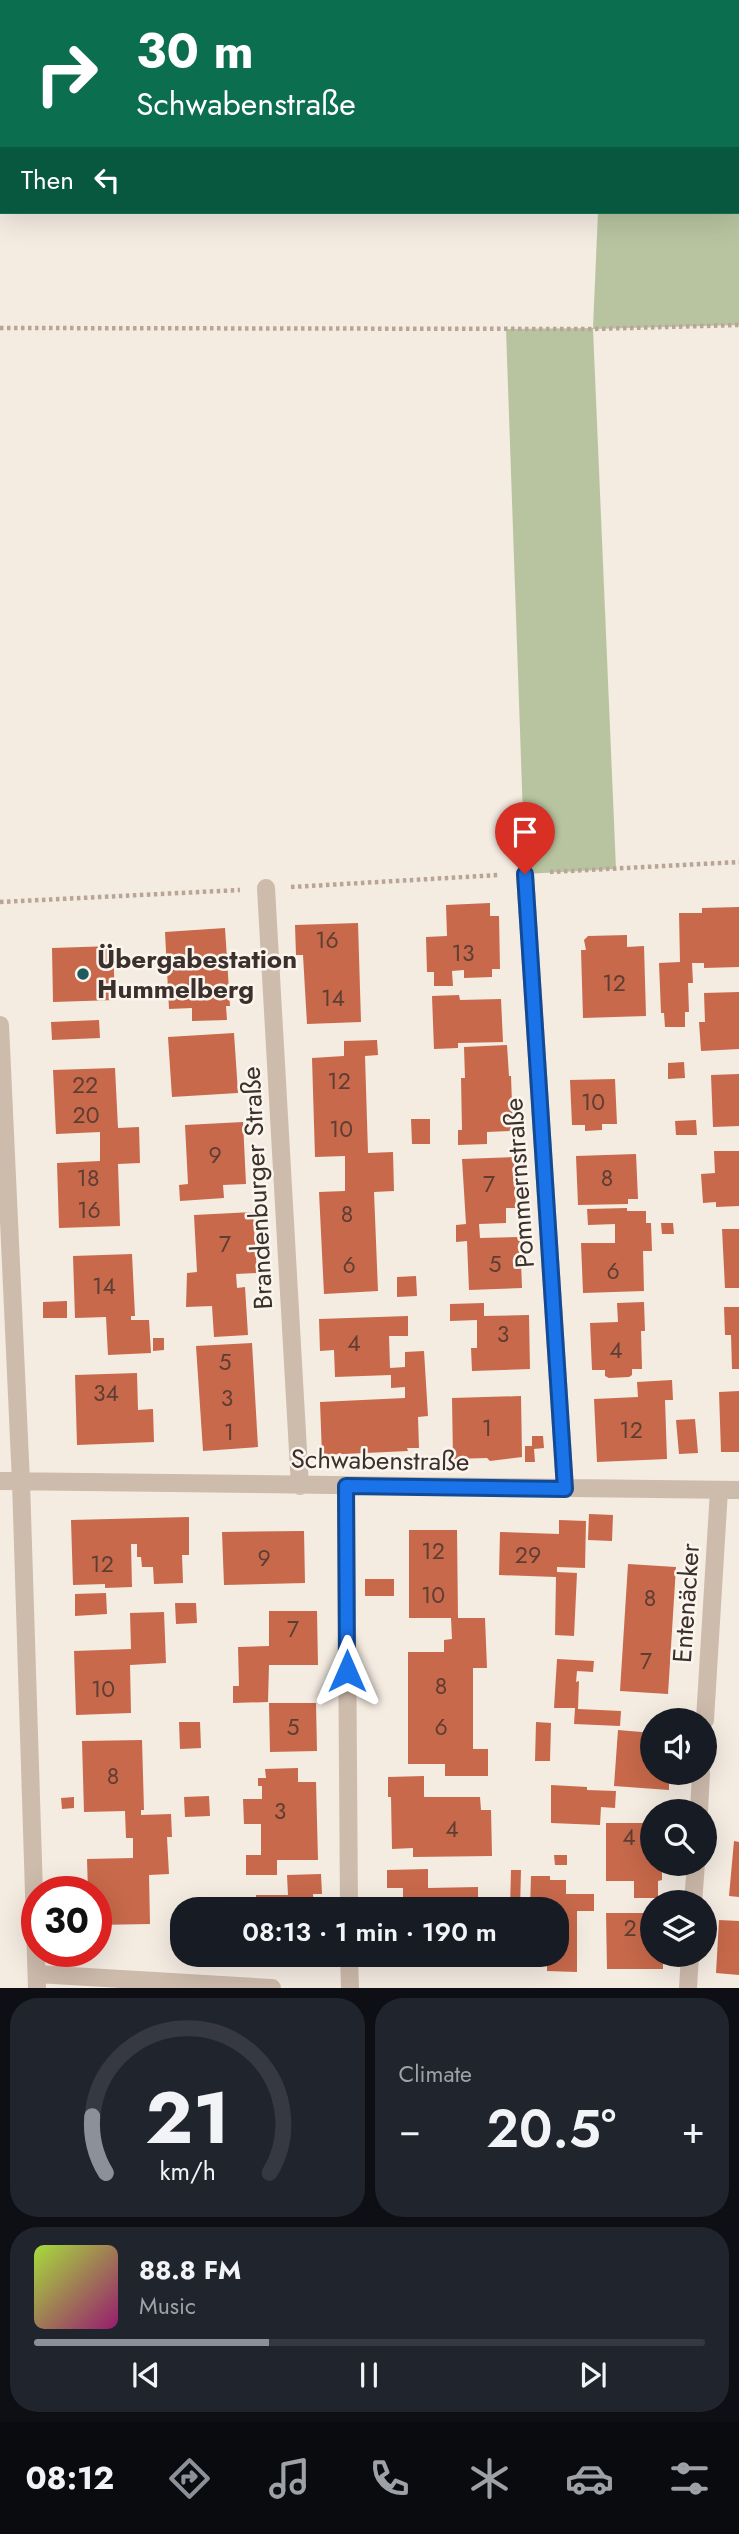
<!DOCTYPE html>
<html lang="en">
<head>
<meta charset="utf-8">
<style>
	:root { --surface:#171b24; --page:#20242c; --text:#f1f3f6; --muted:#9ea1a6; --line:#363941; --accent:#8c9099 }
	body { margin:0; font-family:Jost,sans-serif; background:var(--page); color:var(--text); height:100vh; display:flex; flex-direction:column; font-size:26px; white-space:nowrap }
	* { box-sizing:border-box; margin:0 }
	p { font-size:23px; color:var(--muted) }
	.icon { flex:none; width:38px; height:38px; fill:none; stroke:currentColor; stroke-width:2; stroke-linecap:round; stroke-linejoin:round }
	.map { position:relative; height:1988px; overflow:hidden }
	.drawer { display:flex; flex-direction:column; gap:10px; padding:10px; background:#0d0f14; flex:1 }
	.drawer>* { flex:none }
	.guide { position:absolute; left:0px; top:0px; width:740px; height:214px; box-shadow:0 7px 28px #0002; background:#0b6e4f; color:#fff; overflow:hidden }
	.fabs { position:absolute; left:640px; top:1708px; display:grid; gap:14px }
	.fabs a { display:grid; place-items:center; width:77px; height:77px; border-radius:50%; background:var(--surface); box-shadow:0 7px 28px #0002; font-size:35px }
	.speed { position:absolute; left:21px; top:1876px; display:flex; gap:14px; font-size:35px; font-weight:700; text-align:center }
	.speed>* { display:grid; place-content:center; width:91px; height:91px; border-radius:50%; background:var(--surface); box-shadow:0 7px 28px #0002; line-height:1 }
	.speed .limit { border:10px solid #d22; background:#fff; color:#111 }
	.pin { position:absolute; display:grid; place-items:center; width:60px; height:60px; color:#fff; margin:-72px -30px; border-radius:50% 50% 50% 0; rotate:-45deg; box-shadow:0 0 7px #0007 }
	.pin .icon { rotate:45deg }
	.me { position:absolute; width:77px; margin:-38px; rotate:0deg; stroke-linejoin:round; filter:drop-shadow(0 0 5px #0008) }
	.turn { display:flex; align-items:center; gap:24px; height:147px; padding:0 21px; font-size:32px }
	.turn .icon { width:91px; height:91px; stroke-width:2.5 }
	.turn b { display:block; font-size:49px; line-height:60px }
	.then { display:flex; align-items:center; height:66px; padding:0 21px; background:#0003; gap:14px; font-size:26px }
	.big { font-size:52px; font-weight:600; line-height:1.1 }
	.drawer .widget { flex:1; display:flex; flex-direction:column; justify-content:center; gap:10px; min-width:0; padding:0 24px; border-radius:28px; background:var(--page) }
	.drawer .dial { align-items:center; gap:0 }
	.dial svg { height:182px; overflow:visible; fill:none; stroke:var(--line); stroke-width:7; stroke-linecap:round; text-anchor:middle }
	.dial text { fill:var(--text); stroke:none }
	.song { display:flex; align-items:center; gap:21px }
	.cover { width:84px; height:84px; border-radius:10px; background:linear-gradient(135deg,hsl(80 70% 55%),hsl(320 70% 35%)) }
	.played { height:7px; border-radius:4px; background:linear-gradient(90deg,var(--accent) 35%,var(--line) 35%) }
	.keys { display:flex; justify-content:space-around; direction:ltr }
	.heat { display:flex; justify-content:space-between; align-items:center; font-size:38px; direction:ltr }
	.drawer .tiles { flex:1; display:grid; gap:10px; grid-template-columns:1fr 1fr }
	.widget:last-child { grid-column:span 2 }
	.trip { position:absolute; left:170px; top:1897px; width:399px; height:70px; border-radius:28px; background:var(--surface); box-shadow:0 7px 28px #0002; font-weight:600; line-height:70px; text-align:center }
	.tabs { display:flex; height:112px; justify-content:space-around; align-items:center; background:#090b0e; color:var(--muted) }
	.tabs .icon { width:49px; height:49px }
	.tabs .current { color:var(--accent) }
	.tabs b { font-size:32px; color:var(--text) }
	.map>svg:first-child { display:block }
</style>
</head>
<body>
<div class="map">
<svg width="739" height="1988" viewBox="0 0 739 1988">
	<rect width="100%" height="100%" fill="#f4ebe1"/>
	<!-- green -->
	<path fill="#b8c4a0" d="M739,210V325L593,329L616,869L525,874L506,329L593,328L598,212Z"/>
	<!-- building -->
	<path fill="#c8694b" d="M490,903V916H499L500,969H492V977L464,978V970L452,971L453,986H434V972H427L426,937L447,936L446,905Z
		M739,907V967L704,968V963H692L693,983H688L689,1012H685V1027H665L664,1013H661L659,963L680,962L679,913H702V908Z
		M358,923L361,1022L307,1024L303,955H296L295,925Z
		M225,928L230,1006H226L227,1020L192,1021V1008L169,1009L165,932Z
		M627,935V947L644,946L646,1016L583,1018L581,950H586L584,940L588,936Z
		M113,946L115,1000L53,1002L52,948Z
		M739,992V1049L701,1051L699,1022H705L704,993Z
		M459,995L460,1000L501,999L503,1042L458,1043V1048L434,1049L432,996Z
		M99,1020L100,1038L52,1040L51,1022Z
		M234,1033L238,1093L172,1097L168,1037Z
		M377,1040L378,1055L365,1056L368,1153L393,1152L394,1191L374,1192L378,1291L324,1294L319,1192L345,1191V1156L315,1157L312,1058L344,1056V1041Z
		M507,1045L509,1076H511L513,1131L487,1132V1144L458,1145V1130H462L461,1078H465L464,1047Z
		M684,1062L685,1078L668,1079V1063Z
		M115,1068L118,1128L139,1127L140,1163L118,1164L120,1226L59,1228L57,1163L100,1161V1132L56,1134L53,1070Z
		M739,1074V1126L713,1127L711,1075Z
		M615,1079L617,1124H602V1130L585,1131V1125H572L570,1080Z
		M411,1119H430V1144H412Z
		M696,1120L697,1135H676L675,1121Z
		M243,1122L246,1184L223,1185L224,1198L180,1201L179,1185L188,1184L185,1125Z
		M714,1151H739V1206L716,1207V1202L703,1203L701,1174L715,1173Z
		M636,1154L638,1199H628V1204L578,1205L576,1156Z
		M514,1157L516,1208H506V1223L479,1224L480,1238L520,1237L522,1288L469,1290L467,1241L456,1242V1225L466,1224L462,1159Z
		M627,1208V1211H646V1223H651L652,1251H643L644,1291L583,1293L581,1243H615V1224L588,1225L587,1209Z
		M253,1212L257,1273L236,1274L237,1288L245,1287L248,1335L214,1337L212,1306L186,1307L187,1273L197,1272L194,1215Z
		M661,1223H673L674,1234H662Z
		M722,1229H739V1288H725Z
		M132,1254L135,1316H131V1320H149L151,1353L108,1355L106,1317L75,1318L73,1256Z
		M416,1276L417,1296L397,1297V1277Z
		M67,1301V1318H43V1302Z
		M644,1302L645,1331H641L642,1369H632V1375L629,1377L609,1378L605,1376V1370H592L590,1323L618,1322L617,1303Z
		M484,1303V1316L529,1315L530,1369L472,1371L471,1348H477V1320L450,1321V1304Z
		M724,1307H739V1369H732L731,1335H725Z
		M408,1316V1336H389L390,1368L405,1367V1352L424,1351L428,1416L418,1417L419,1448H407L408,1451L322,1455L320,1402L405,1398V1387L391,1388V1375L335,1377L334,1350L320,1351L319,1319Z
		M153,1338H164V1350L153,1351Z
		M252,1343L258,1447L203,1451L196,1346Z
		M137,1373L138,1410L153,1409L154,1442L77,1445L75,1375Z
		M672,1380L673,1400H665L667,1459L597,1462L594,1399L638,1397L637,1382Z
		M739,1391V1452H721L719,1392Z
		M521,1396L522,1457L490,1461L487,1458L453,1459L452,1398Z
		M695,1419L698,1453L679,1454L676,1420Z
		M532,1436H543L544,1448L534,1449L535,1462H525V1446H532Z
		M589,1514L613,1515L612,1541L588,1540Z
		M189,1517V1555H182L183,1583L154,1584L153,1567H142L141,1557H137V1544H131L132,1587L105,1588V1584L73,1585L71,1520Z
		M559,1520L586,1521L585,1568L557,1567V1572L577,1573L574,1636L555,1635L556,1577L499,1575L500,1532L559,1534Z
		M409,1530H457L458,1618H485L487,1668H473V1749H488V1776H445V1764H408V1652H444V1640L452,1639L451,1618H409Z
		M304,1531L305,1583L224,1585L222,1532Z
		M628,1564L676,1567L668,1694L620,1691Z
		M365,1579H394V1596H365Z
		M106,1593L107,1614L75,1616V1594Z
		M175,1603H196L197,1623L176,1624Z
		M269,1611H317L318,1665H269L268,1702L233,1703V1686H239L238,1647L269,1646Z
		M164,1612L166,1663L130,1665L131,1713L76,1715L74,1651L131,1649L130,1613Z
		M557,1659L594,1661L593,1672L577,1671L576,1682L579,1681L578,1709L621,1711L620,1726L574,1724L575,1708H554Z
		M269,1703H316L317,1751L270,1752Z
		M179,1722H200L201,1748L180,1749Z
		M536,1722L551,1723L550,1761H535Z
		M618,1730L653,1733V1773H679V1776L669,1781V1790L614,1786Z
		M142,1740L144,1810H141V1815L171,1814L172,1837H167L169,1874L149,1875L150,1924L96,1925V1892H88L87,1859L133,1858V1838H126L125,1811L84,1812L82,1741Z
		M298,1768V1782H316L318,1860H277V1875H246V1855H261V1824H244L243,1799H262V1786H258V1778H266L265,1769Z
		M424,1776V1797H480L481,1810H491L492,1856L413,1857V1848L392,1849L391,1797H388V1777Z
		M551,1785L587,1787V1790L616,1791L615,1808L601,1807L600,1825L551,1823Z
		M209,1796L210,1816L185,1817L184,1797Z
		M74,1797V1808L62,1809L61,1798Z
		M606,1823H653V1864H662V1880L658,1881V1898H634V1881H606Z
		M734,1841L739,1842V1897L729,1896Z
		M554,1855H567V1865H555Z
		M428,1869V1888L478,1887V1909H403V1888H387V1870Z
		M511,1870H521L520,1909H510Z
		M321,1874L322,1894H313L314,1909H256V1895H288L287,1875Z
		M531,1876H550V1880H566V1894H594V1911H577V1972L547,1971V1961H490V1955H556V1909H530Z
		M606,1913H653V1955H663V1969H607Z
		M719,1920L739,1921V1975L716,1973Z"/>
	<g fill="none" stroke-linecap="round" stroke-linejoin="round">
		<!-- path -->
		<path stroke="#b9a596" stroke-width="4.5" stroke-dasharray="3.5 3.5" stroke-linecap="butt" d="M0,328L593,329L739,325
			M550,872L739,862
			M291,887L499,875
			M0,902L240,890"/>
		<!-- street -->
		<path stroke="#cdbbac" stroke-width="18" d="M525,874L565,1489
			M266,888L300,1486
			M0,1025L21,1482L37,1988
			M0,1481L739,1490
			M346,1486L349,1909
			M705,1720L719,1490
			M699,1811L701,1773
			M693,1902L696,1864
			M349,1955L350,1988
			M37,1974L272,1988
			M688,1988L690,1955"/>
	</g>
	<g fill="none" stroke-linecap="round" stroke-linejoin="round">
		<defs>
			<path id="route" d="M347,1671L346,1486L565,1489L525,874"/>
		</defs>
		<!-- route casing -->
		<use href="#route" stroke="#114b97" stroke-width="18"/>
		<!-- route -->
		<use href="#route" stroke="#1a73e8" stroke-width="12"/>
	</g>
	<!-- markers -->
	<circle fill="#1f5a5e" stroke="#fbf5ee" stroke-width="2.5" cx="83" cy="974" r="7"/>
	<g text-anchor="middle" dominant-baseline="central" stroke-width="5" stroke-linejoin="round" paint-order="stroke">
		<!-- number labels -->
		<g font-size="23" fill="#5e3e33">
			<text x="327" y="940">16</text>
			<text x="463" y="953">13</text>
			<text x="614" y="983">12</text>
			<text x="333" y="998">14</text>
			<text x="339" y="1081">12</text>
			<text x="85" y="1085">22</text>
			<text x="593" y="1102">10</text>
			<text x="86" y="1115">20</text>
			<text x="341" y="1129">10</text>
			<text x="215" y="1155">9</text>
			<text x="88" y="1178">18</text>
			<text x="607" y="1178">8</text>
			<text x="489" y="1184">7</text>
			<text x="89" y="1210">16</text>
			<text x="347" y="1214">8</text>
			<text x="225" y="1244">7</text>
			<text x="495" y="1264">5</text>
			<text x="349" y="1265">6</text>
			<text x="613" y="1271">6</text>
			<text x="104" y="1286">14</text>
			<text x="503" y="1334">3</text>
			<text x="354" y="1343">4</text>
			<text x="616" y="1350">4</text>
			<text x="225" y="1362">5</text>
			<text x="106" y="1393">34</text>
			<text x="227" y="1398">3</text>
			<text x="487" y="1428">1</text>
			<text x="631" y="1430">12</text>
			<text x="229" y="1432">1</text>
			<text x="433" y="1551">12</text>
			<text x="528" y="1555">29</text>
			<text x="264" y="1558">9</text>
			<text x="102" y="1564">12</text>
			<text x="433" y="1595">10</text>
			<text x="650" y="1598">8</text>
			<text x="293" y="1629">7</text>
			<text x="646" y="1661">7</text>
			<text x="441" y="1686">8</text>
			<text x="103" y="1689">10</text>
			<text x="293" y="1727">5</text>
			<text x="441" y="1727">6</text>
			<text x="113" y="1776">8</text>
			<text x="280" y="1811">3</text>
			<text x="452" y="1829">4</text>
			<text x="629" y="1837">4</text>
			<text x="630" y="1928">2</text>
		</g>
		<!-- poi labels -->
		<g font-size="26" font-weight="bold" fill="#3b302b" stroke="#fbf5ee" text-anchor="start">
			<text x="97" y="959">Übergabestation<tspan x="97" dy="30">Hummelberg</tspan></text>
		</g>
		<!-- street labels -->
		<g font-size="26" fill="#3b302b" stroke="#fbf5ee">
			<text transform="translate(519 1183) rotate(-94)">Pommernstraße</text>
			<text transform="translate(257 1188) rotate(-93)">Brandenburger Straße</text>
			<text transform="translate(380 1460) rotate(1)">Schwabenstraße</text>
			<text transform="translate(686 1603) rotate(-86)">Entenäcker</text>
		</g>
	</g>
</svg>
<div class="fabs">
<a><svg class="icon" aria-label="sound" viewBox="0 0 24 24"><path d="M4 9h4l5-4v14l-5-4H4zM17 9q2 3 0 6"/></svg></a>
<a><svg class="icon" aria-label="search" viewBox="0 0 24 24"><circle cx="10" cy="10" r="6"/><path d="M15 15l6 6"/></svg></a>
<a><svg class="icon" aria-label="layers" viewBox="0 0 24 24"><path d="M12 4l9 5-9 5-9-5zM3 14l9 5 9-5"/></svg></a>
</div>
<div class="speed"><div class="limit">30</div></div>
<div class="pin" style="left:525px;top:874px;background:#d93025"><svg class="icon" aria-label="arrive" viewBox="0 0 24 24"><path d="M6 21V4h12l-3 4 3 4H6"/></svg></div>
<svg class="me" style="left:347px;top:1671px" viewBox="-20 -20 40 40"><path d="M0-17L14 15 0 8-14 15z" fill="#1a73e8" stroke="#fff" stroke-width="4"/></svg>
<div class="trip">08:13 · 1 min · 190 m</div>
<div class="guide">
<div class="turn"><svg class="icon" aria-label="right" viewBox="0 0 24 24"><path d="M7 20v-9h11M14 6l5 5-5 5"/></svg><div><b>30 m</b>Schwabenstraße</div></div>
<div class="then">Then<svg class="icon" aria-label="left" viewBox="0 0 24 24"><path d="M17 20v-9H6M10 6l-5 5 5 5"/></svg></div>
</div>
</div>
<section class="drawer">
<div class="tiles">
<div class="widget dial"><svg viewBox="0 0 100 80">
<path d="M14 69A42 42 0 1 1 86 69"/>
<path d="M14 69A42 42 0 0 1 8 44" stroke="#8c9099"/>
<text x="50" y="56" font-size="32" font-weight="700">21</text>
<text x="50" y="72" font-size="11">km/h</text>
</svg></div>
<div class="widget"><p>Climate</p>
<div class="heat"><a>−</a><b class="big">20.5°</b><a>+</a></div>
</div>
<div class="widget">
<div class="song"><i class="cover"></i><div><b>88.8 FM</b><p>Music</p></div></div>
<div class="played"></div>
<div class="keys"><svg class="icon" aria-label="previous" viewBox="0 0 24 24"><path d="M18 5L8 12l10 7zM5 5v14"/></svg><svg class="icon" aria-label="pause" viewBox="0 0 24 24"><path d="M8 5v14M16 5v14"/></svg><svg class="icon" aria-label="next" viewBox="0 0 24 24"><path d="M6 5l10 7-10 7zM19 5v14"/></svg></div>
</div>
</div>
</section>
<nav class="tabs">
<b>08:12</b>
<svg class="icon current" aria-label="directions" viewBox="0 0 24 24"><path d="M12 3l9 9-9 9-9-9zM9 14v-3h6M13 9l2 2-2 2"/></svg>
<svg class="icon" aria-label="music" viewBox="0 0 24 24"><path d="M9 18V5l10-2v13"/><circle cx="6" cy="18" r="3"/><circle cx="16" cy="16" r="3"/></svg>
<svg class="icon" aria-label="phone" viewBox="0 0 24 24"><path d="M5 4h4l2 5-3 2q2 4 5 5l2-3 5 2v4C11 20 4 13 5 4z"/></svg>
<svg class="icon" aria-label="climate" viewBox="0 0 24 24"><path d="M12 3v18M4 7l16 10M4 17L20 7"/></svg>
<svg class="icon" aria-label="car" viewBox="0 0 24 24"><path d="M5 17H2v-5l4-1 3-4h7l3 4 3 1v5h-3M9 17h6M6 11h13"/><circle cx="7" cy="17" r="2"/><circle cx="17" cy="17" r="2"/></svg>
<svg class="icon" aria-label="filters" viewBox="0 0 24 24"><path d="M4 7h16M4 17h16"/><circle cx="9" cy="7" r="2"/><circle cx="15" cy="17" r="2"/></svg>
</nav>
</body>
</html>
